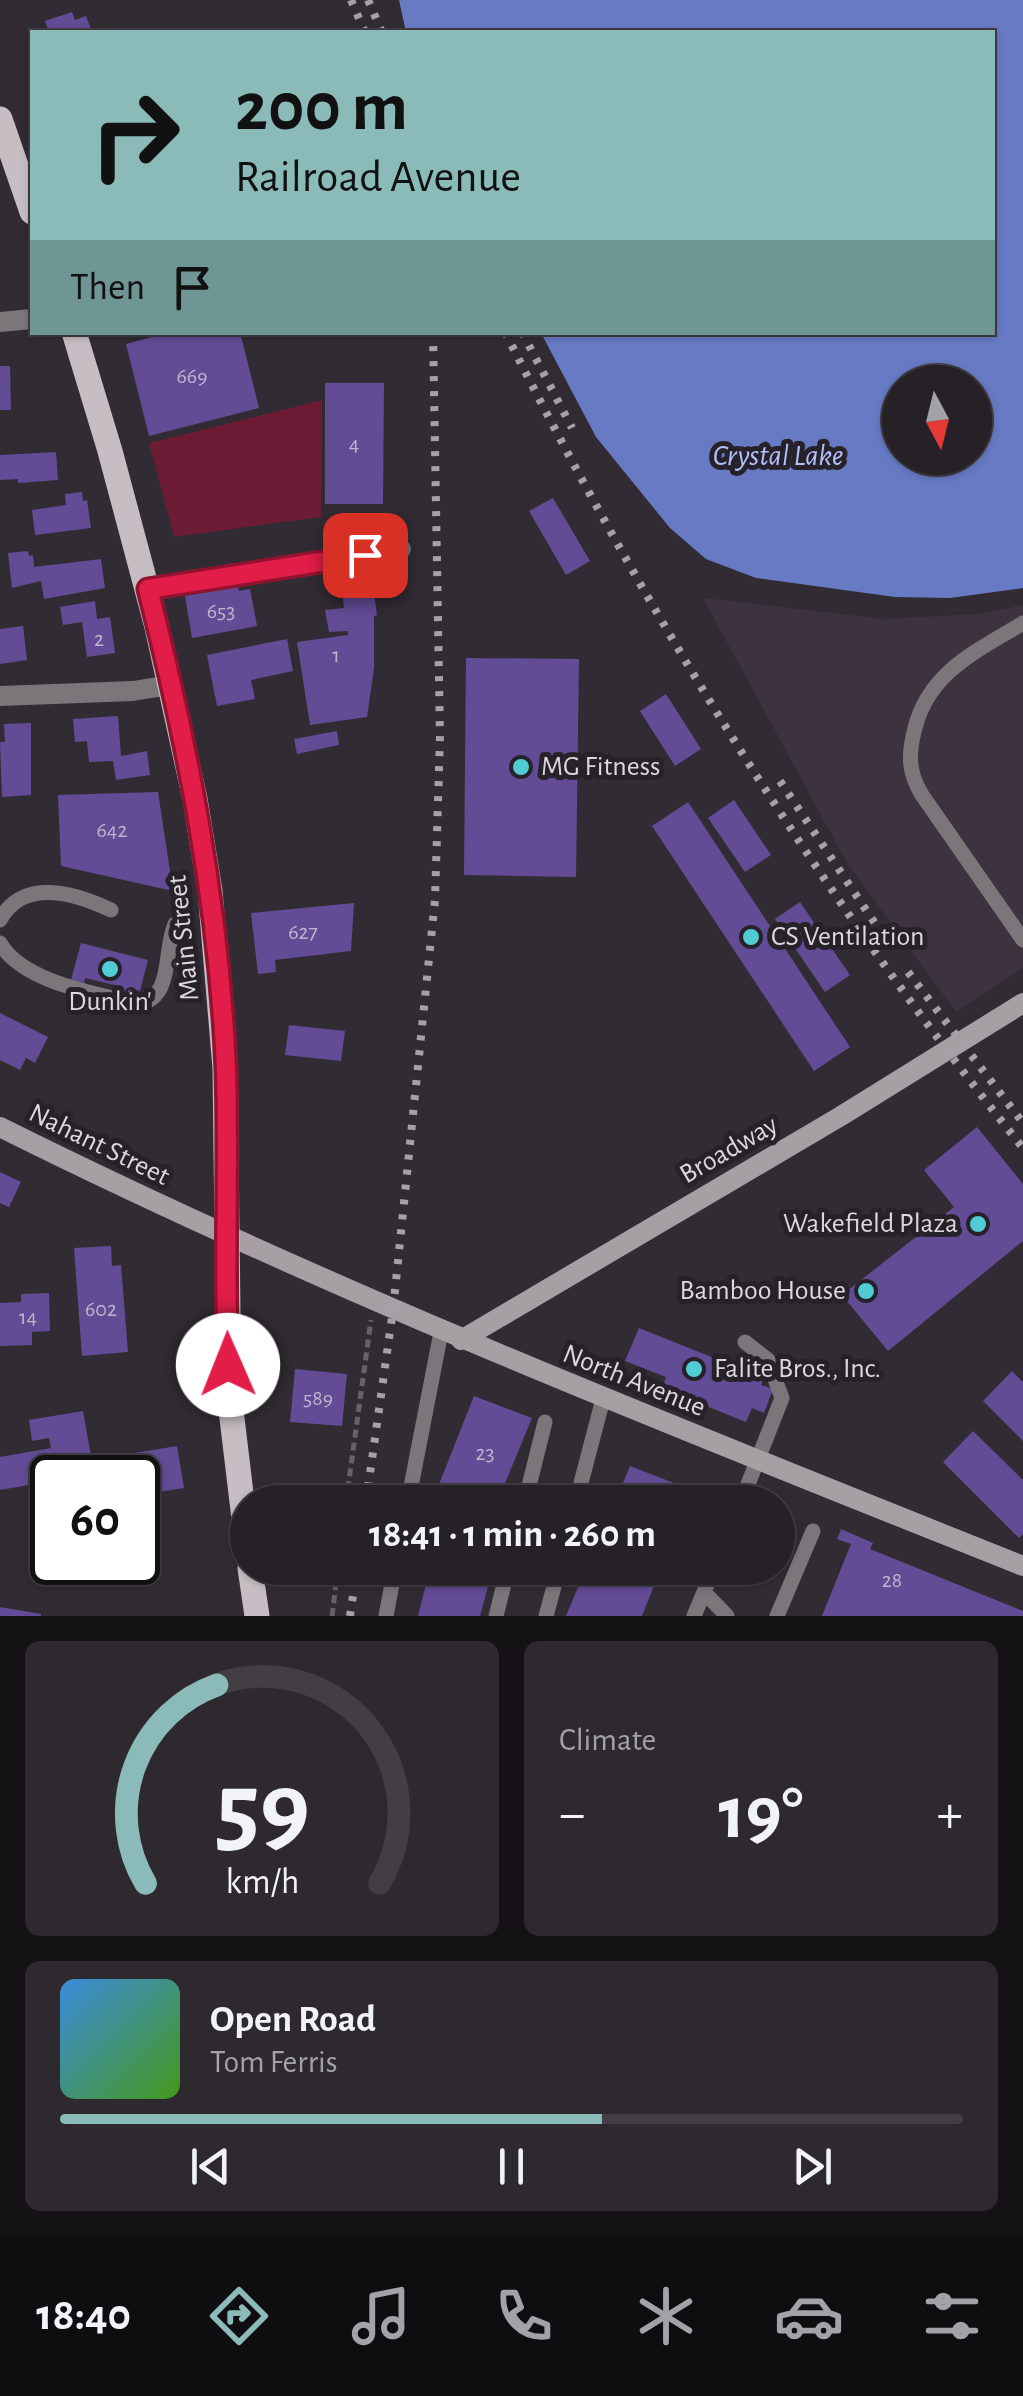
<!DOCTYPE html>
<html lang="en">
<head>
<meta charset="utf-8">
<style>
	:root { --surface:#252126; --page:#2d292e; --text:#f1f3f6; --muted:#a3a3a7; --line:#423e43; --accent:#8bbbb9 }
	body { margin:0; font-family:"Alegreya Sans",sans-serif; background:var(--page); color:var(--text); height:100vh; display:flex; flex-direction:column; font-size:38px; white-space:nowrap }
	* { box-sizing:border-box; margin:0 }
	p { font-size:32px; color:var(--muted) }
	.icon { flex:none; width:55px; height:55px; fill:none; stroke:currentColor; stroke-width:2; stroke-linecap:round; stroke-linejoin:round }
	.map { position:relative; height:1616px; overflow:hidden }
	.sheet { display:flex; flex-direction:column; gap:25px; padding:25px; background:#141215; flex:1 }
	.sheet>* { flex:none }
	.hud { position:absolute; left:30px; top:30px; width:965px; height:305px; border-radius:0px; box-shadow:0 2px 8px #0004,0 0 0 2px var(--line); background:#8bbbb9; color:#111; overflow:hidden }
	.needle { width:65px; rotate:173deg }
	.controls { position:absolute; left:882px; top:365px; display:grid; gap:20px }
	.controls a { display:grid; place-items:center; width:110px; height:110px; border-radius:50%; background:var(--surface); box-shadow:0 2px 8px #0004,0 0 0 2px var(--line); font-size:50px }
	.speed { position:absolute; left:30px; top:1455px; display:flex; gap:20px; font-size:50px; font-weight:700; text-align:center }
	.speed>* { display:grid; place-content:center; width:130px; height:130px; border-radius:50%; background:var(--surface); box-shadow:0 2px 8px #0004,0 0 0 2px var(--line); line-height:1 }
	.speed .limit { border:5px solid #111; border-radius:15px; background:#fff; color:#111 }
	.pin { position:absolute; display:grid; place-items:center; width:85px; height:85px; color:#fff; margin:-42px; border-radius:20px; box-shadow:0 5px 15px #0006 }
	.me { position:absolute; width:110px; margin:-55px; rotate:359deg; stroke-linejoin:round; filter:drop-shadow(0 0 8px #0008) }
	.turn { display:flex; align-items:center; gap:35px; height:210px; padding:0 40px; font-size:45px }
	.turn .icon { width:130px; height:130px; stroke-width:2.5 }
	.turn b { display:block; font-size:70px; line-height:85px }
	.then { display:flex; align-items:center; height:95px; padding:0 40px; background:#0003; gap:20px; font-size:38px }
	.big { font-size:75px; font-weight:600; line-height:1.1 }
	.sheet .widget { flex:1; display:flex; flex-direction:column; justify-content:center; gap:15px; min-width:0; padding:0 35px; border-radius:15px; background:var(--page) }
	.sheet .dial { align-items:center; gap:0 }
	.dial svg { height:260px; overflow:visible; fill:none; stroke:var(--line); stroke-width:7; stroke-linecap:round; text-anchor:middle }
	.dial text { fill:var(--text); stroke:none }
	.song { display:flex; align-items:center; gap:30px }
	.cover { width:120px; height:120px; border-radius:15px; background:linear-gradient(135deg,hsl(210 70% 55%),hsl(100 70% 35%)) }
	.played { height:10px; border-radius:5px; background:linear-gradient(90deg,var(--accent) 60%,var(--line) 60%) }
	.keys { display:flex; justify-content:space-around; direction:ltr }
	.heat { display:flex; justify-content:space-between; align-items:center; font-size:55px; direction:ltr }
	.sheet .tiles { flex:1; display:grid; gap:25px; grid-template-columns:1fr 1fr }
	.widget:last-child { grid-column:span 2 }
	.trip { position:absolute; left:230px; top:1485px; width:565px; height:100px; border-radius:50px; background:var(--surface); box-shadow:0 2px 8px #0004,0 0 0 2px var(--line); font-weight:600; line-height:100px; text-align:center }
	.dock { display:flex; height:160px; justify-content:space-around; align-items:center; background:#0f0d0f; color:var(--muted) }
	.dock .icon { width:70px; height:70px }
	.dock .current { color:var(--accent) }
	.dock b { font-size:45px; color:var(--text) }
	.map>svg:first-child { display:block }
</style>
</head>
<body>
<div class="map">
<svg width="1023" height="1616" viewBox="0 0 1023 1616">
	<rect width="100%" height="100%" fill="#312c33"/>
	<!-- built -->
	<path fill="#3d333f" d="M703,598L884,619L980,614L1023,605V968L956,1012L847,863Z"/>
	<!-- green -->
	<path fill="#6d1c35" d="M322,400L321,517L174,537L149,443Z"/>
	<!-- water -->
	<path fill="#687ac4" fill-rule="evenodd" d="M399,0H1023V588L950,598L895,597L756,578L706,559L670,528L596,437L541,333L992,332V32H406ZM900,382H975V458H900Z"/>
	<!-- building -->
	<path fill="#624c95" d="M72,12L75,20L86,16L92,32H49L45,21Z
		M170,332H240L259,408L149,436L126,344Z
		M0,366H10L11,410H0Z
		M325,383H384L383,504H325Z
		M56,452L58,480L18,483V479L0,480V455Z
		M82,492L83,501L87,500L91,528L35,535L32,510L66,505L65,494Z
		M553,498L590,561L566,575L529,511Z
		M28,551L29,556L33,555L34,567L101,559L105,588L44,599L41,581L12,588L8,553Z
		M372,575L377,615L374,616V668L367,717L310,725L297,642L348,635V631L329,632L325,610L344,608L341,579Z
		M238,587L239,591L250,589L257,626L192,638L185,596Z
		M95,601L97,619L110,617L115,653L87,657L82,622L63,625L60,607Z
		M23,626L27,660L0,664V629Z
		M287,639L293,671L251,680L255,699L217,706L207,655Z
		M466,658L579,659L576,877L464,875Z
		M666,694L701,749L675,766L640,711Z
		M118,716L121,756L147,751L150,775L116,780L113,761L89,762L87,741L75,742L73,719Z
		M31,723V795L2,797L0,742H5L4,724Z
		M337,731L339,745L297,754L294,739Z
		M158,792L173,891L61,866L58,795Z
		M734,800L771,855L745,872L708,818Z
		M688,802L850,1047L814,1071L652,826Z
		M800,902L850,975L825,992L775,919Z
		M354,903L351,951L275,960L276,972L258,974L251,913Z
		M81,943L148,960L140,991L131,988L129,995L117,992L119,986L85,978L84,983L71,980Z
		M0,1013L48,1037L35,1063L26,1058L20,1070L0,1060Z
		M289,1025L345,1031L341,1061L285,1055Z
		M977,1127L1023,1184V1241L888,1351L842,1295L954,1207L924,1170Z
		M0,1172L21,1182L9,1207L0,1203Z
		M111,1246L112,1266L121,1265L128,1352L82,1356L74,1248Z
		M49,1293L50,1331L32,1332V1345L0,1346V1303L21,1302V1294Z
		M639,1328L764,1378L761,1385L773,1389L764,1413L752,1408L746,1422L662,1388L666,1377L625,1361Z
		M295,1369L347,1374L342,1426L290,1422Z
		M1012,1371L1023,1382V1441L983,1401Z
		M474,1396L532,1418L503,1488L513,1492L508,1502H432Z
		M83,1411L95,1478H52V1481L0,1490V1457L51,1448L49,1438L32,1441L29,1420Z
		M973,1431L1023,1480V1534L1019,1538L943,1462Z
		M177,1446L184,1488L138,1495V1478H120L117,1456Z
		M630,1466L692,1490L687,1502H615Z
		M841,1529L873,1543L870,1549L1023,1611V1616H822L851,1544L837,1539Z
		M430,1568H493L480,1616H418Z
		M586,1568H661L642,1616H566Z
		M0,1607L41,1614V1616H0Z"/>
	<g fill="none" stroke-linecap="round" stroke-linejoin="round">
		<!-- path -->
		<path stroke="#666268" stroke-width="5" stroke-dasharray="8 5" stroke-linecap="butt" d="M346,1502L371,1320
			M332,1616L338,1568"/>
		<!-- lane -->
		<path stroke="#7b7679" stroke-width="15" d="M1023,623C977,651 929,672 915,728C908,754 908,772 922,795L1023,940
			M0,920C23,877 75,893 111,910
			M0,943C23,983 98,994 139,1004C174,997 163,951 175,924
			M408,1502L441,1332
			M525,1502L545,1422
			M576,1502L603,1399
			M741,1502L782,1398L768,1360L745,1342
			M704,1592L727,1616
			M386,1616L395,1568
			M496,1616L508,1568
			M546,1616L559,1568
			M694,1616L714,1568
			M777,1616L813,1531"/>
		<!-- street -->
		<path stroke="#7b7679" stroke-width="20" d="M0,322L32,319
			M148,589L401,549
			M0,696L133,691L170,685"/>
		<!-- secondary -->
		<path stroke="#a69fa3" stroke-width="20" d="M0,1127C333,1293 678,1428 1023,1566
			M461,1340L841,1116L1023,1003"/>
		<!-- primary -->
		<path stroke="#c7bec3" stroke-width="25" d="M0,119L32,212
			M74,332L110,451L157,627L195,799L210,891L225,1068L229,1393L248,1552
			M250,1568L257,1616"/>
		<!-- rail -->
		<path stroke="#a5a1a6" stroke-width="8" stroke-dasharray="5 10" stroke-linecap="butt" d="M351,0L365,32
			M368,0L382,32
			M505,332C649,619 822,898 1023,1148
			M522,332L572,428
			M780,781L888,943
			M908,972L1023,1123
			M366,1502L393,1310L435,900L440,736L433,332
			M350,1616L357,1568"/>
	</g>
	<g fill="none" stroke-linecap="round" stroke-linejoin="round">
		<defs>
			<path id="route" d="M228,1365C224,1266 229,1167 226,1069C219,906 188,746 148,589L365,555"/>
		</defs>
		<!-- route casing -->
		<use href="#route" stroke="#92132f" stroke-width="25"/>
		<!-- route -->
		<use href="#route" stroke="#e11d48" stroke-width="18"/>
	</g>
	<!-- markers -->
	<g fill="#51ccd4" stroke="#272229" stroke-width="4">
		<circle cx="521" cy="767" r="10"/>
		<circle cx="751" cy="937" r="10"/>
		<circle cx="110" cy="969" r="10"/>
		<circle cx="978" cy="1224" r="10"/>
		<circle cx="866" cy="1291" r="10"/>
		<circle cx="694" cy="1369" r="10"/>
	</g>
	<g text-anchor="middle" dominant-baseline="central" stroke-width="10" stroke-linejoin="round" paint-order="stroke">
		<!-- number labels -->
		<g font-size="22" fill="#beb6cb">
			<text x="192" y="376">669</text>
			<text x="354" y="444">4</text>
			<text x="221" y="611">653</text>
			<text x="99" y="639">2</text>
			<text x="336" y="655">1</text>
			<text x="112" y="830">642</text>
			<text x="303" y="932">627</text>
			<text x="101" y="1309">602</text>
			<text x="28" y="1317">14</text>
			<text x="318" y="1398">589</text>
			<text x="485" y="1453">23</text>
			<text x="892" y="1580">28</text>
		</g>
		<!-- poi labels -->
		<g font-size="28" fill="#dcd9dd" stroke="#272229" text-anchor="start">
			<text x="541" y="767">MG Fitness</text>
			<text x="771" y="937">CS Ventilation</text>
			<text x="110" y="1002" text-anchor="middle">Dunkin'</text>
			<text x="958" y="1224" text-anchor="end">Wakefield Plaza</text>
			<text x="846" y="1291" text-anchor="end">Bamboo House</text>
			<text x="714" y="1369">Falite Bros., Inc.</text>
		</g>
		<!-- street labels -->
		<g font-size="28" fill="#dcd9dd" stroke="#272229">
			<text transform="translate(184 938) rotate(-96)">Main Street</text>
			<text transform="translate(99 1145) rotate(26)">Nahant Street</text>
			<text transform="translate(729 1150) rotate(-30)">Broadway</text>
			<text transform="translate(634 1381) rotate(22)">North Avenue</text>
		</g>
		<!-- water labels -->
		<g font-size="30" font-style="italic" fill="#b0c1fd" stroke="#272229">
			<text x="778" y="456">Crystal Lake</text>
		</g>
	</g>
</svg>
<div class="controls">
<a><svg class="needle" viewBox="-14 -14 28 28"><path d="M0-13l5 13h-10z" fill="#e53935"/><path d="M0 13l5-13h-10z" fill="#a3a3a7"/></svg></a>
</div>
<div class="speed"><div class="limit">60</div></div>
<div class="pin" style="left:365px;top:555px;background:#d93025"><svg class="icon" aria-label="arrive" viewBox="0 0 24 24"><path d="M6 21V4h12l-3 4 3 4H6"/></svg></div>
<svg class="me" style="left:228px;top:1365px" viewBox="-20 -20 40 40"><circle r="19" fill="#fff"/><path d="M0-13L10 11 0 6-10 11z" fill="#e11d48"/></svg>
<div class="trip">18:41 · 1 min · 260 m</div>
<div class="hud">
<div class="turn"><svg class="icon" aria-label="right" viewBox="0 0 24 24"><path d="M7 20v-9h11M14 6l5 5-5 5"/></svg><div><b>200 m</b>Railroad Avenue</div></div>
<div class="then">Then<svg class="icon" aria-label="arrive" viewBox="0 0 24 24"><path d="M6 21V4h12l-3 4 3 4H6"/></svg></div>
</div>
</div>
<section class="sheet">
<div class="tiles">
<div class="widget dial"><svg viewBox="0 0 100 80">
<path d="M14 69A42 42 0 1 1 86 69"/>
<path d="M14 69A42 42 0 0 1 36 8" stroke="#8bbbb9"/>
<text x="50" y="56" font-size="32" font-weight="700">59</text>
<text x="50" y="72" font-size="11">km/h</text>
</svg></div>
<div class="widget"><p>Climate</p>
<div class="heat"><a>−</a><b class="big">19°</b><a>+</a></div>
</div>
<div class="widget">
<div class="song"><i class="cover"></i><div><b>Open Road</b><p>Tom Ferris</p></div></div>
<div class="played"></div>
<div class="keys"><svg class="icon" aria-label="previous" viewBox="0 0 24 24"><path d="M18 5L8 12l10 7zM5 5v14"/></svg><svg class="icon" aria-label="pause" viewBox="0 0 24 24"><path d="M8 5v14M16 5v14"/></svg><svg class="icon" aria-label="next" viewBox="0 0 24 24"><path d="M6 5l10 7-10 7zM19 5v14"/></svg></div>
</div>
</div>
</section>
<nav class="dock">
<b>18:40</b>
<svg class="icon current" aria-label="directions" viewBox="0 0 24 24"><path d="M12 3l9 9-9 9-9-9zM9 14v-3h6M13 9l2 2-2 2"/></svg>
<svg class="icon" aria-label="music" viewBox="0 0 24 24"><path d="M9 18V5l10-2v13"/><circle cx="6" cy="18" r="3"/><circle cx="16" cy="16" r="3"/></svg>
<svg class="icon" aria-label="phone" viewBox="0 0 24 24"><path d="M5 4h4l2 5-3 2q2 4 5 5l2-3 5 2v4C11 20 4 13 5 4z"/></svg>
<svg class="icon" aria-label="climate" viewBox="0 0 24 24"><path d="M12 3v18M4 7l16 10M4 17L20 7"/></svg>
<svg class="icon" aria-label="car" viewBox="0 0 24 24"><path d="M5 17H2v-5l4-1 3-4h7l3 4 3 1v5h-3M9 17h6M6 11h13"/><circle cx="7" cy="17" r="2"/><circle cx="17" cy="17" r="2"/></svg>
<svg class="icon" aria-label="filters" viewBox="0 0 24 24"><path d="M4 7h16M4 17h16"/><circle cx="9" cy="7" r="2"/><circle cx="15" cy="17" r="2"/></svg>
</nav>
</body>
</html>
